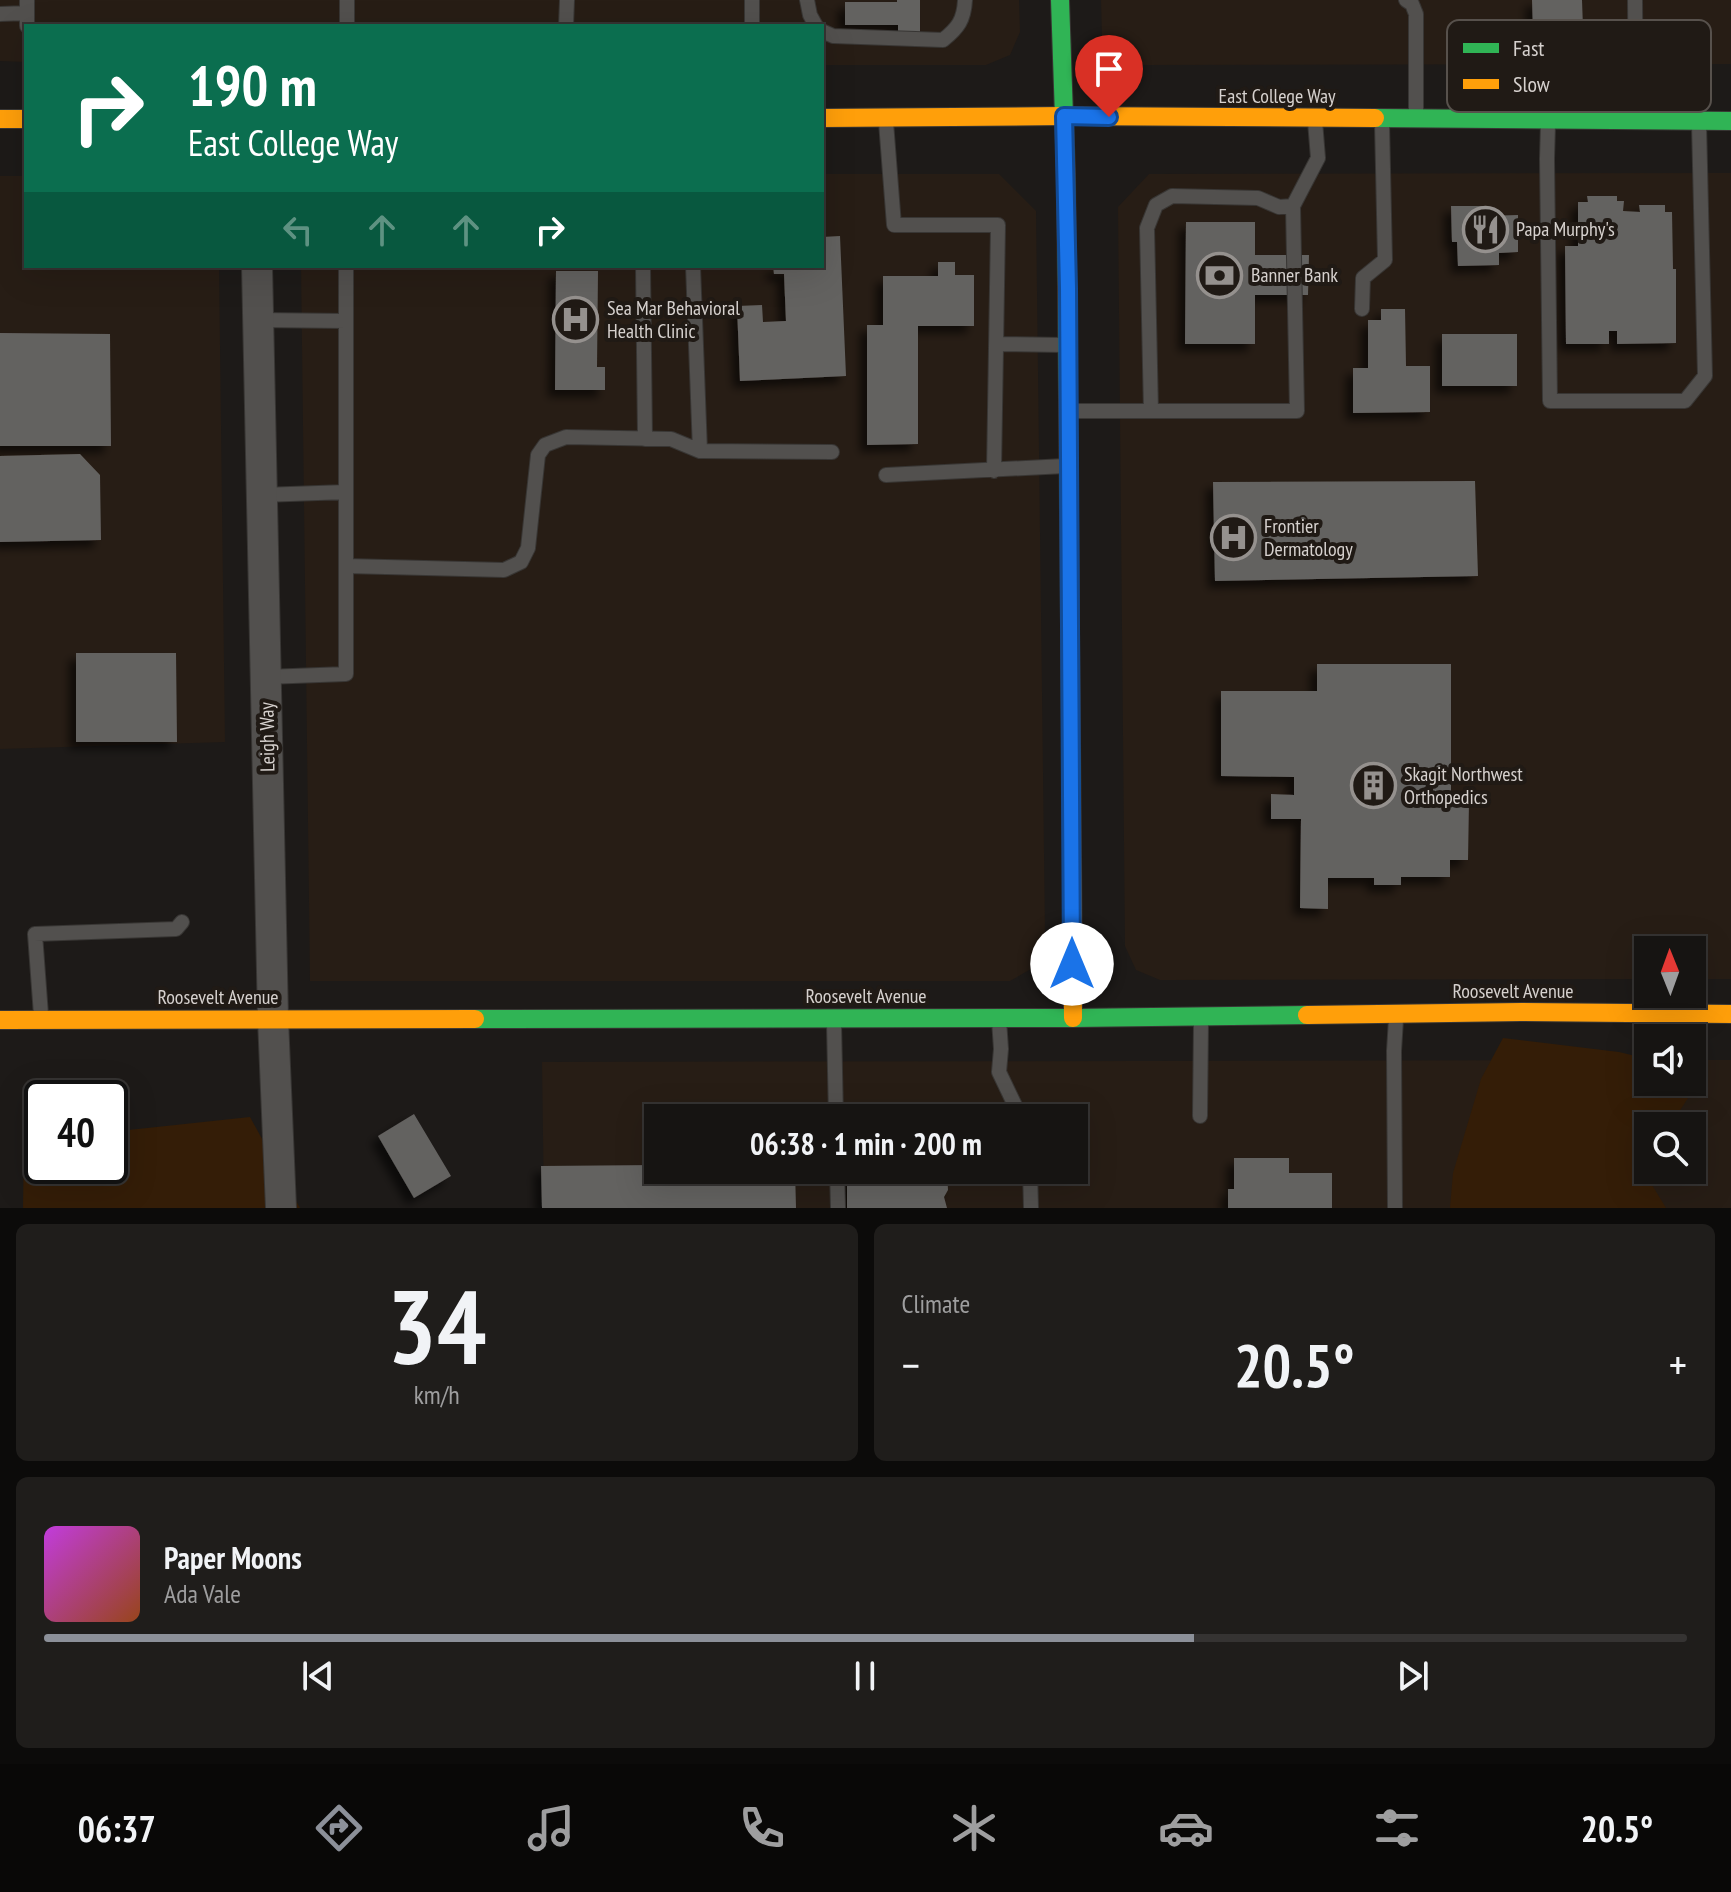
<!DOCTYPE html>
<html lang="en">
<head>
<meta charset="utf-8">
<style>
	:root { --surface:#161412; --page:#1f1d1b; --text:#f1f3f6; --muted:#9e9e9f; --line:#353332; --accent:#8c9099 }
	body { margin:0; font-family:"PT Sans Narrow",sans-serif; background:var(--page); color:var(--text); height:100vh; display:flex; flex-direction:column; font-size:30px; white-space:nowrap }
	* { box-sizing:border-box; margin:0 }
	p { font-size:26px; color:var(--muted) }
	.icon { flex:none; width:44px; height:44px; fill:none; stroke:currentColor; stroke-width:2; stroke-linecap:round; stroke-linejoin:round }
	.map { position:relative; height:1208px; overflow:hidden }
	.panel { display:flex; flex-direction:column; gap:16px; padding:16px; background:#0c0b0a; flex:1 }
	.panel>* { flex:none }
	.top-card { position:absolute; left:24px; top:24px; width:800px; height:244px; border-radius:0px; box-shadow:0 8px 32px #0002,0 0 0 2px var(--line); background:#0b6e4f; color:#fff; overflow:hidden }
	.needle { width:52px; rotate:359deg }
	.controls { position:absolute; left:1634px; top:936px; display:grid; gap:16px }
	.controls a { display:grid; place-items:center; width:72px; height:72px; border-radius:0px; background:var(--surface); box-shadow:0 8px 32px #0002,0 0 0 2px var(--line); font-size:40px }
	.speed { position:absolute; left:24px; top:1080px; display:flex; gap:16px; font-size:40px; font-weight:700; text-align:center }
	.speed>* { display:grid; place-content:center; width:104px; height:104px; border-radius:50%; background:var(--surface); box-shadow:0 8px 32px #0002,0 0 0 2px var(--line); line-height:1 }
	.speed .limit { border:4px solid #111; border-radius:12px; background:#fff; color:#111 }
	.pin { position:absolute; display:grid; place-items:center; width:68px; height:68px; color:#fff; margin:-82px -34px; border-radius:50% 50% 50% 0; rotate:-45deg; box-shadow:0 0 8px #0007 }
	.pin .icon { rotate:45deg }
	.me { position:absolute; width:88px; margin:-44px; rotate:0deg; stroke-linejoin:round; filter:drop-shadow(0 0 6px #0008) }
	.turn { display:flex; align-items:center; gap:28px; height:168px; padding:0 32px; font-size:36px }
	.turn .icon { width:104px; height:104px; stroke-width:2.5 }
	.turn b { display:block; font-size:56px; line-height:68px }
	.lanes { display:flex; align-items:center; height:76px; padding:0 32px; background:#0003; justify-content:center; gap:40px; direction:ltr }
	.lanes .off { opacity:.35 }
	.big { font-size:60px; font-weight:800; line-height:1.1 }
	.panel .widget { flex:1; display:flex; flex-direction:column; justify-content:center; gap:12px; min-width:0; padding:0 28px; border-radius:12px; background:var(--page) }
	.panel .dial { align-items:center; gap:0 }
	.dial b { font-size:104px; line-height:1 }
	.song { display:flex; align-items:center; gap:24px }
	.cover { width:96px; height:96px; border-radius:12px; background:linear-gradient(135deg,hsl(290 70% 55%),hsl(20 70% 35%)) }
	.played { height:8px; border-radius:4px; background:linear-gradient(90deg,var(--accent) 70%,var(--line) 70%) }
	.keys { display:flex; justify-content:space-around; direction:ltr }
	.heat { display:flex; justify-content:space-between; align-items:center; font-size:44px; direction:ltr }
	.panel .tiles { flex:1; display:grid; gap:16px; grid-template-columns:1fr 1fr }
	.widget:last-child { grid-column:span 2 }
	.trip { position:absolute; left:644px; top:1104px; width:444px; height:80px; border-radius:0px; background:var(--surface); box-shadow:0 8px 32px #0002,0 0 0 2px var(--line); font-weight:800; line-height:80px; text-align:center }
	.menu { display:flex; height:128px; justify-content:space-around; align-items:center; background:#090807; color:var(--muted) }
	.menu .icon { width:56px; height:56px }
	.menu .on { color:var(--accent) }
	.menu b { font-size:36px; color:var(--text) }
	.map>svg:first-child { display:block }
</style>
</head>
<body>
<div class="map">
<svg width="1731" height="1208" viewBox="0 0 1731 1208">
	<defs>
		<filter id="shadow"><feDropShadow dx="-7" dy="7" stdDeviation="4" flood-color="#0009"/></filter>
	</defs>
	<rect width="100%" height="100%" fill="#1d1a18"/>
	<!-- built -->
	<path fill="#271d15" fill-rule="evenodd" d="M0,0H1019L1020,32L1010,55L986,65H822V26H26V62L0,61Z
		M1101,0H1731V64L1134,65L1102,37Z
		M1731,173V979H1692V950H1648V979L1160,980L1136,970L1125,946L1118,207L1149,174Z
		M822,174H999L1036,211L1045,933L1035,963L1031,969L1010,981H310L301,266H822Z
		M0,176H26V266H219L225,742L0,749Z
		M1648,1060V1082H1692V1060H1731V1208H544L542,1062ZM658,1118H1074V1170H658ZM1648,1126H1692V1170H1648Z"/>
	<!-- green -->
	<path fill="#341d07" d="M1503,1038L1619,1052L1648,1059V1082H1692V1070L1704,1073L1670,1126H1648V1161L1643,1170L1666,1208H1450L1453,1173L1481,1079Z
		M250,1117L300,1208H23L24,1142L42,1140V1166H110V1132Z"/>
	<!-- building -->
	<path fill="#646260" filter="url(#shadow)" d="M897,0H920V32H898V25H845V2H897Z
		M1532,0H1582L1583,28L1533,29Z
		M1587,196H1617V201H1624L1623,211L1640,212L1639,205H1665V212H1672L1673,269H1676V343L1617,344V331H1609V344H1566L1565,246H1578V202H1588Z
		M1451,206H1484V216L1518,215V252L1499,253V265L1458,266L1457,242H1452Z
		M1186,222H1255V255H1309L1308,295H1255V344H1185Z
		M840,236L846,376L740,381L737,306L762,305L763,322L786,321L784,274H774L773,266H822V237Z
		M938,262H955V275H974V326H918V444L867,445V325H883V276H938Z
		M556,271H598L597,367H605V390H555Z
		M1381,309H1405L1406,366H1430V412L1353,413V368H1368V320H1381Z
		M0,333L110,334L111,446H0Z
		M1442,334H1517V386H1442Z
		M80,454L100,475L101,540L0,542V456Z
		M1475,481L1478,576L1215,581L1213,482Z
		M76,653H176L177,742H76Z
		M1317,664H1451V801H1469L1468,860H1450V877H1401V885H1374V878H1328V909L1300,908L1301,819H1271V794L1294,795V777L1221,776V691H1317Z
		M414,1114L451,1176L414,1198L378,1136Z
		M1234,1158H1289V1173H1332V1208H1228V1189H1234Z
		M658,1165V1170H795L796,1208H542L541,1166Z
		M847,1170H928V1173L947,1172L948,1190L944,1197L947,1208H847Z"/>
	<g fill="none" stroke-linecap="round" stroke-linejoin="round">
		<defs>
			<path id="lane" d="M347,0V26
				M807,0L810,15L816,26
				M1406,0L1412,4L1416,14V116
				M1635,0L1636,116
				M0,14L27,13
				M27,26V0
				M566,26L567,0
				M752,26V0
				M822,31L833,36L943,40C958,28 964,20 965,0
				M886,122L894,225H998L994,471
				M1548,124L1547,159L1550,401H1685L1705,376L1699,124
				M643,266L645,439
				M693,266L700,451L832,452
				M1362,309L1363,278L1385,260L1382,123
				M258,320L346,321
				M997,344L1064,345
				M1070,411H1297L1293,206
				M1151,411L1147,228L1156,205L1172,196L1258,198L1279,207L1293,206L1318,158L1315,121
				M886,475L1065,466
				M262,495L346,492
				M346,566L504,570L521,562L528,548L538,455L545,445L566,437L671,439L700,451
				M266,677L346,674V266
				M41,1015L35,934L176,929L182,922
				M999,1020L1001,1049L999,1072L1021,1118
				M834,1023L836,1118
				M1200,1116L1201,1021
				M837,1170L838,1208
				M1030,1170L1031,1208
				M1395,1208L1394,1051L1396,1019"/>
			<path id="street" d="M257,266L273,1019L281,1208"/>
			<path id="fast" d="M1060,0L1066,174L1072,855
				M1375,118L1731,121
				M475,1019L1073,1018L1307,1015"/>
			<path id="slow" d="M822,118L1064,116L1375,118
				M0,119H26
				M1072,855L1073,1018
				M1307,1015L1521,1012L1731,1014
				M0,1020L475,1019"/>
		</defs>
		<!-- lane casing -->
		<use href="#lane" stroke="#383634" stroke-width="16"/>
		<!-- street casing -->
		<use href="#street" stroke="#383634" stroke-width="32"/>
		<!-- fast casing -->
		<use href="#fast" stroke="#383634" stroke-width="20"/>
		<!-- slow casing -->
		<use href="#slow" stroke="#383634" stroke-width="20"/>
		<!-- lane -->
		<use href="#lane" stroke="#52504e" stroke-width="14"/>
		<!-- street -->
		<use href="#street" stroke="#52504e" stroke-width="30"/>
		<!-- fast -->
		<use href="#fast" stroke="#30b455" stroke-width="18"/>
		<!-- slow -->
		<use href="#slow" stroke="#ff9f0a" stroke-width="18"/>
	</g>
	<g fill="none" stroke-linecap="round" stroke-linejoin="round">
		<defs>
			<path id="route" d="M1072,964L1068,288L1064,116L1109,117"/>
		</defs>
		<!-- route casing -->
		<use href="#route" stroke="#114b97" stroke-width="20"/>
		<!-- route -->
		<use href="#route" stroke="#1a73e8" stroke-width="14"/>
	</g>
	<!-- icons -->
	<defs>
		<symbol id="restaurant-ring" viewBox="-11 -11 22 22"><circle r="9.5" fill="#201a15" stroke="#95918e" stroke-width="1.5"/><path d="M-5-6h1v4h1v-4h1v4h1v-4h1v5L-1.5 .5V6h-2V.5L-5-1ZM5-6V6H3V1.5H1.5Q1.5-4 5-6Z" fill="#95918e"/></symbol>
		<symbol id="bank-ring" viewBox="-11 -11 22 22"><circle r="9.5" fill="#201a15" stroke="#95918e" stroke-width="1.5"/><path d="M-6-4H6V4H-6ZM0-2.3a2.3 2.3 0 1 0 0 4.6a2.3 2.3 0 1 0 0-4.6Z" fill="#95918e"/></symbol>
		<symbol id="hospital-ring" viewBox="-11 -11 22 22"><circle r="9.5" fill="#201a15" stroke="#95918e" stroke-width="1.5"/><path d="M-5-5h3v3.5h4V-5h3V5h-3V1.5h-4V5h-3Z" fill="#95918e"/></symbol>
		<symbol id="building-ring" viewBox="-11 -11 22 22"><circle r="9.5" fill="#201a15" stroke="#95918e" stroke-width="1.5"/><path d="M-4-6H4V6H1V3H-1V6H-4ZM-2.5-4.3h1.7v1.8h-1.7ZM.8-4.3h1.7v1.8H.8ZM-2.5-1h1.7V.8h-1.7ZM.8-1h1.7V.8H.8Z" fill="#95918e"/></symbol>
	</defs>
	<g fill-rule="evenodd">
		<use href="#restaurant-ring" x="1460" y="204" width="51" height="51"/>
		<use href="#bank-ring" x="1194" y="250" width="51" height="51"/>
		<use href="#hospital-ring" x="550" y="294" width="51" height="51"/>
		<use href="#hospital-ring" x="1208" y="512" width="51" height="51"/>
		<use href="#building-ring" x="1348" y="760" width="51" height="51"/>
	</g>
	<g text-anchor="middle" dominant-baseline="central" stroke-width="8" stroke-linejoin="round" paint-order="stroke">
		<!-- street labels -->
		<g font-size="20" fill="#d6d1ce" stroke="#201a15">
			<text x="1277" y="96">East College Way</text>
			<text transform="translate(267 737) rotate(-91)">Leigh Way</text>
			<text x="1513" y="991">Roosevelt Avenue</text>
			<text x="866" y="996">Roosevelt Avenue</text>
			<text x="218" y="997">Roosevelt Avenue</text>
		</g>
		<!-- poi labels -->
		<g font-size="20" fill="#d6d1ce" stroke="#201a15" text-anchor="start">
			<text x="1516" y="229">Papa Murphy's</text>
			<text x="1251" y="275">Banner Bank</text>
			<text x="607" y="308">Sea Mar Behavioral<tspan x="607" dy="23">Health Clinic</tspan></text>
			<text x="1264" y="526">Frontier<tspan x="1264" dy="23">Dermatology</tspan></text>
			<text x="1404" y="774">Skagit Northwest<tspan x="1404" dy="23">Orthopedics</tspan></text>
		</g>
	</g>
	<!-- legend -->
	<rect x="1447" y="20" width="264" height="92" rx="12" fill="#201a15" stroke="#57514c" stroke-width="2"/>
	<rect x="1463" y="43" width="36" height="10" fill="#30b455"/>
	<rect x="1463" y="79" width="36" height="10" fill="#ff9f0a"/>
	<g font-size="22" fill="#d6d1ce">
		<text x="1513" y="56">Fast</text>
		<text x="1513" y="92">Slow</text>
	</g>
</svg>
<div class="controls">
<a><svg class="needle" viewBox="-14 -14 28 28"><path d="M0-13l5 13h-10z" fill="#e53935"/><path d="M0 13l5-13h-10z" fill="#9e9e9f"/></svg></a>
<a><svg class="icon" aria-label="sound" viewBox="0 0 24 24"><path d="M4 9h4l5-4v14l-5-4H4zM17 9q2 3 0 6"/></svg></a>
<a><svg class="icon" aria-label="search" viewBox="0 0 24 24"><circle cx="10" cy="10" r="6"/><path d="M15 15l6 6"/></svg></a>
</div>
<div class="speed"><div class="limit">40</div></div>
<div class="pin" style="left:1109px;top:117px;background:#d93025"><svg class="icon" aria-label="arrive" viewBox="0 0 24 24"><path d="M6 21V4h12l-3 4 3 4H6"/></svg></div>
<svg class="me" style="left:1072px;top:964px" viewBox="-20 -20 40 40"><circle r="19" fill="#fff"/><path d="M0-13L10 11 0 6-10 11z" fill="#1a73e8"/></svg>
<div class="trip">06:38 · 1 min · 200 m</div>
<div class="top-card">
<div class="turn"><svg class="icon" aria-label="right" viewBox="0 0 24 24"><path d="M7 20v-9h11M14 6l5 5-5 5"/></svg><div><b>190 m</b>East College Way</div></div>
<div class="lanes"><svg class="icon off" aria-label="left" viewBox="0 0 24 24"><path d="M17 20v-9H6M10 6l-5 5 5 5"/></svg><svg class="icon off" aria-label="ahead" viewBox="0 0 24 24"><path d="M12 20V5M6 11l6-6 6 6"/></svg><svg class="icon off" aria-label="ahead" viewBox="0 0 24 24"><path d="M12 20V5M6 11l6-6 6 6"/></svg><svg class="icon" aria-label="right" viewBox="0 0 24 24"><path d="M7 20v-9h11M14 6l5 5-5 5"/></svg></div>
</div>
</div>
<section class="panel">
<div class="tiles">
<div class="widget dial"><b>34</b><p>km/h</p></div>
<div class="widget"><p>Climate</p>
<div class="heat"><a>−</a><b class="big">20.5°</b><a>+</a></div>
</div>
<div class="widget">
<div class="song"><i class="cover"></i><div><b>Paper Moons</b><p>Ada Vale</p></div></div>
<div class="played"></div>
<div class="keys"><svg class="icon" aria-label="previous" viewBox="0 0 24 24"><path d="M18 5L8 12l10 7zM5 5v14"/></svg><svg class="icon" aria-label="pause" viewBox="0 0 24 24"><path d="M8 5v14M16 5v14"/></svg><svg class="icon" aria-label="next" viewBox="0 0 24 24"><path d="M6 5l10 7-10 7zM19 5v14"/></svg></div>
</div>
</div>
</section>
<nav class="menu">
<b>06:37</b>
<svg class="icon on" aria-label="directions" viewBox="0 0 24 24"><path d="M12 3l9 9-9 9-9-9zM9 14v-3h6M13 9l2 2-2 2"/></svg>
<svg class="icon" aria-label="music" viewBox="0 0 24 24"><path d="M9 18V5l10-2v13"/><circle cx="6" cy="18" r="3"/><circle cx="16" cy="16" r="3"/></svg>
<svg class="icon" aria-label="phone" viewBox="0 0 24 24"><path d="M5 4h4l2 5-3 2q2 4 5 5l2-3 5 2v4C11 20 4 13 5 4z"/></svg>
<svg class="icon" aria-label="climate" viewBox="0 0 24 24"><path d="M12 3v18M4 7l16 10M4 17L20 7"/></svg>
<svg class="icon" aria-label="car" viewBox="0 0 24 24"><path d="M5 17H2v-5l4-1 3-4h7l3 4 3 1v5h-3M9 17h6M6 11h13"/><circle cx="7" cy="17" r="2"/><circle cx="17" cy="17" r="2"/></svg>
<svg class="icon" aria-label="filters" viewBox="0 0 24 24"><path d="M4 7h16M4 17h16"/><circle cx="9" cy="7" r="2"/><circle cx="15" cy="17" r="2"/></svg>
<b>20.5°</b>
</nav>
</body>
</html>
